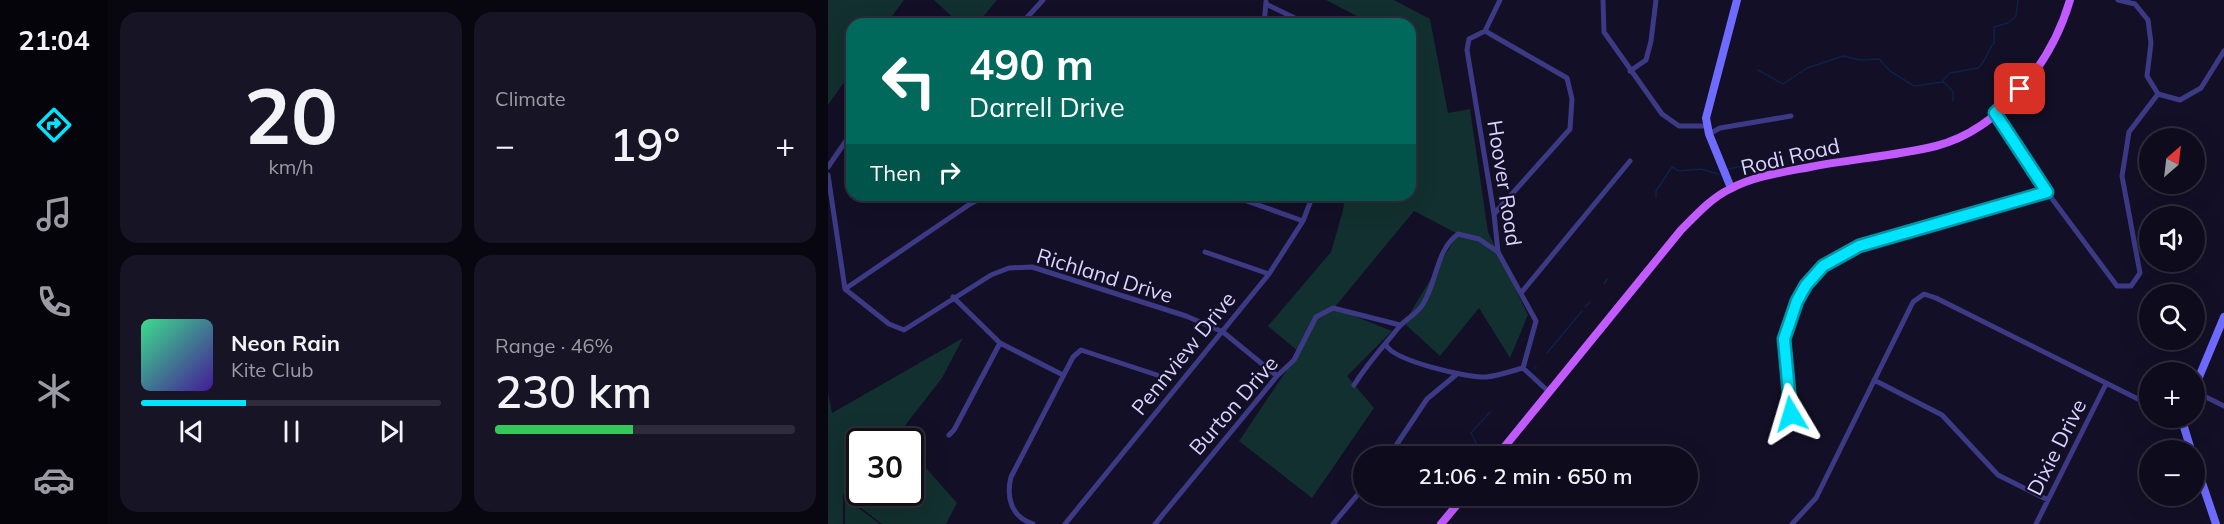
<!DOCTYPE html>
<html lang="en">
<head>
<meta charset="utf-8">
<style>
	:root { --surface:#0e0b1c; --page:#171425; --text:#f1f3f6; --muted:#9b9ba3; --line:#2e2b3b; --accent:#00e5ff }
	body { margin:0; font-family:Mulish,sans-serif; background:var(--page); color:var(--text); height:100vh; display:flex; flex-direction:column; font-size:22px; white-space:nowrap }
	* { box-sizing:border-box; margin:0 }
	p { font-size:20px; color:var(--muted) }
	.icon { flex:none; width:33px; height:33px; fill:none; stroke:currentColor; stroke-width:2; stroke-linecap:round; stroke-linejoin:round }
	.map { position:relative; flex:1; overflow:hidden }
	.sheet { display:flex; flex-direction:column; gap:12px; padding:12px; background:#08060f; width:720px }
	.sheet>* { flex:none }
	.top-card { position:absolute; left:18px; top:18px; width:570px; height:183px; border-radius:18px; box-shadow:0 6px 24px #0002,0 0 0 2px var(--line); background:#00695c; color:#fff; overflow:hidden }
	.needle { width:39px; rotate:28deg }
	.controls { position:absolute; left:1311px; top:128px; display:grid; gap:12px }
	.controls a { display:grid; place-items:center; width:66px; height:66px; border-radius:50%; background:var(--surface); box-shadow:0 6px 24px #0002,0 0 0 2px var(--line); font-size:30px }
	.speed { position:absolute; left:18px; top:428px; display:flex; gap:12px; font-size:30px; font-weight:700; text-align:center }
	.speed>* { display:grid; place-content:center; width:78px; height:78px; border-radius:50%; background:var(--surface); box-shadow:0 6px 24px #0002,0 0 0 2px var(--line); line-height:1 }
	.speed .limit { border:3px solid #111; border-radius:9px; background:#fff; color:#111 }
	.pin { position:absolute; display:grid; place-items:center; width:51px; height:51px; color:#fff; margin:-26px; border-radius:12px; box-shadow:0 3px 9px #0006 }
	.me { position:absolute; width:66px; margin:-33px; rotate:353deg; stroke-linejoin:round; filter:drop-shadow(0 0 4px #0008) }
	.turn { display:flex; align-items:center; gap:21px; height:126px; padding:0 24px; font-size:27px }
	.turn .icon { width:78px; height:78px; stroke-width:2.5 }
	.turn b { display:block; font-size:42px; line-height:51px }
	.then { display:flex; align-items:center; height:57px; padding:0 24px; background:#0003; gap:12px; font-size:22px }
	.big { font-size:45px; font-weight:600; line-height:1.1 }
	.sheet .widget { flex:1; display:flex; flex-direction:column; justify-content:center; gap:9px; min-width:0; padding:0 21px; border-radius:18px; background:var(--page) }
	.sheet .dial { align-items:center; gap:0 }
	.dial b { font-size:78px; line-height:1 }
	.song { display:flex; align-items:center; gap:18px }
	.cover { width:72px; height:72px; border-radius:9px; background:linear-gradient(135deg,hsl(150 70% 55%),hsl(260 70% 35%)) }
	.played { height:6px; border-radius:3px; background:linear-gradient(90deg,var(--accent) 35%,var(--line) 35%) }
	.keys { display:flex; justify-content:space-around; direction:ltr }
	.heat { display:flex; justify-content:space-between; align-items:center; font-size:33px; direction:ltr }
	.charge { height:9px; border-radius:4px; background:linear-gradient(90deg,#34c759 46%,var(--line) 0) }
	.sheet .tiles { flex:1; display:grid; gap:12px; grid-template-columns:repeat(2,1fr) }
	.trip { position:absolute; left:525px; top:446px; width:345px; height:60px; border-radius:30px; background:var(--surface); box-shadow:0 6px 24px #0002,0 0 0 2px var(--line); font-weight:600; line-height:60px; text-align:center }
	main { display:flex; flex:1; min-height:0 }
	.tab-bar { display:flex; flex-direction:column; width:108px; justify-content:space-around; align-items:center; background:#06040b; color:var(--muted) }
	.tab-bar .icon { width:42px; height:42px }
	.tab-bar .on { color:var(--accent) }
	.tab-bar b { font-size:27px; color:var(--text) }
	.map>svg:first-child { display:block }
</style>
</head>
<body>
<main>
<nav class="tab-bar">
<b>21:04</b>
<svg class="icon on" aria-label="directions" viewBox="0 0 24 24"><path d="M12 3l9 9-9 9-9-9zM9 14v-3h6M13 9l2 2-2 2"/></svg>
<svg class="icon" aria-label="music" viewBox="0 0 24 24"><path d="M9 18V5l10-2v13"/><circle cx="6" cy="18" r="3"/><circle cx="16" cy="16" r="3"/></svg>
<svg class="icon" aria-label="phone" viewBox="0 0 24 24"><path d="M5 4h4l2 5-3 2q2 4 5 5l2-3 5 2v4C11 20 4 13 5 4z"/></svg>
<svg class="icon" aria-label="climate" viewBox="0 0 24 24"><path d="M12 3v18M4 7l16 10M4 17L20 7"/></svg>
<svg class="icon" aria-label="car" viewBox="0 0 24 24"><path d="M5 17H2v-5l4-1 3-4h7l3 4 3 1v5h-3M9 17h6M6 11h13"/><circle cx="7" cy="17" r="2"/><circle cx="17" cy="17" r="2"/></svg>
</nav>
<section class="sheet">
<div class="tiles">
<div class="widget dial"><b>20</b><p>km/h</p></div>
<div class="widget"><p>Climate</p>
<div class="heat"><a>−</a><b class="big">19°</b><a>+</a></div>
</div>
<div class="widget">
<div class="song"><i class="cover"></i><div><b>Neon Rain</b><p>Kite Club</p></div></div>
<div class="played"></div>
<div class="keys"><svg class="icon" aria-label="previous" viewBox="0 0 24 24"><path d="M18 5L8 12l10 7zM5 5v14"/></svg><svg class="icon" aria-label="pause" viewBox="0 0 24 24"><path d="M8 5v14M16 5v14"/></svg><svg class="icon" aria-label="next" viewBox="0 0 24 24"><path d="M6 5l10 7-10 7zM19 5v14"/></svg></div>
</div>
<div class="widget"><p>Range · 46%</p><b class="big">230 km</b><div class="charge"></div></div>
</div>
</section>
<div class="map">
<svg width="1396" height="524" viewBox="0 0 1396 524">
	<rect width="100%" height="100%" fill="#130f26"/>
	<!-- green -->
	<path fill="#12302f" d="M0,0H76L58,24H24V71L0,105Z
		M106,0H169L149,24H132Z
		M498,0H566L602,19L620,113L642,109L660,232L700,315L682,358L651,308L612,356L576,323L630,234L586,211L506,308L564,331L519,376L546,408L484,498L411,441L471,352L440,326L503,252L515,210L517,195H582V24H544Z
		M135,338L114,378L69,436L74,441H32V492H82L83,451L129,503L118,524H54L15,494V524H0V392L4,413Z
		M17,498L52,524H17Z"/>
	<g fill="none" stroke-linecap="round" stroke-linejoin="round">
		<!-- stream -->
		<path stroke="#0c2248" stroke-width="1.5" d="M930,70L955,84L979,68L1015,56L1032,60L1051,59L1062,71L1086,86L1115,82
			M1125,101V91L1115,82L1116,79L1122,73L1150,68C1158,62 1159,51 1166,43V27L1180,23L1188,16L1190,0
			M901,169L943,160
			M828,198V191L844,167L851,171L873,169L890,174
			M776,284L779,279
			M757,307L762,302
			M719,353L754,311
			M707,369L708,367
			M649,454V445L643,433L662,412"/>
		<!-- street -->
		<path stroke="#3d3a85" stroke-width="5" d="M775,0L776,32L834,114L851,126H878
			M1290,0L1307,4L1320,20L1323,43L1319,76L1330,94L1352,100L1373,88L1396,51
			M438,4L479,24
			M193,24L215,0
			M436,24L438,2
			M657,31L672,0
			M802,71L818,60L823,41L828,0
			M1167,113L1219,192L1289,286H1303L1312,273L1294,176L1301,132L1330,94
			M881,134L892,128L963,116
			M0,167L24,132
			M0,175L17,289L61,324L76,330L163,275L181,268L204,267L358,316L395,332L449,376
			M402,195L475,221
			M666,214L742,129L744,99L739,78L657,31L641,39L639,50L666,214L670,252L708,321L695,368
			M377,252L441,274
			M17,289L142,204L159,195
			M693,293L802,161
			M125,297L172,343L235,375
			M558,345C566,361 640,378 658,377C670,376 683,371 695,368L721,392
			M1046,380L1114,415L1170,475L1220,500
			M526,385C539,364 556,345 572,326C579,318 589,314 595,304C609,282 608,250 630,234L651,239L670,252
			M1366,391L1396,406
			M963,414L956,339L969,301L978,285L995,266L1031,246L1219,192
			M121,435L126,430L172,343
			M561,456L599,399L629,374
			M205,524C183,517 178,497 183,477L245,357L253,350L329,375
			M237,524L441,274L475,221L485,195
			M327,524L449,376L466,360L488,317L505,308L572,325
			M505,524L536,487
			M964,524L988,498L1085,302L1096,294L1108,298L1322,405
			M1208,524L1278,384"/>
		<!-- secondary -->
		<path stroke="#6f6bff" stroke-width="8" d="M903,188L881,134L878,118L909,0
			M1366,389L1396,317
			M1353,417L1363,450
			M1366,459L1388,524"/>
		<!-- primary -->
		<path stroke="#c25bff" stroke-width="8" d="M669,456L853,230C868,215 883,198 902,189C926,176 956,172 982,167C1023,159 1067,156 1108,146C1173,129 1224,62 1242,0
			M613,524L637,495"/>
	</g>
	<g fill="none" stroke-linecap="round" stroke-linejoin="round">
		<defs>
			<path id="route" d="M963,414L956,339L969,301L978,285L995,266L1031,246L1219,192L1167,113L1192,89"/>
		</defs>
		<!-- route casing -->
		<use href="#route" stroke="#0095a6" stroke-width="15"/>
		<!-- route -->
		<use href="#route" stroke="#00e5ff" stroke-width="10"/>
	</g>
	<g text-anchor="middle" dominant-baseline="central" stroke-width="4.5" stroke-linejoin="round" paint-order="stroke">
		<!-- street labels -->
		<g font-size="21" fill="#d9d4ff" stroke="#130f26">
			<text transform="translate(962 156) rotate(-13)">Rodi Road</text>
			<text transform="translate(677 183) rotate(81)">Hoover Road</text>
			<text transform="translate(277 275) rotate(17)">Richland Drive</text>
			<text transform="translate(355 353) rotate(-51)">Pennview Drive</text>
			<text transform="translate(405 405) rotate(-49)">Burton Drive</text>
			<text transform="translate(1228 447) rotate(-63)">Dixie Drive</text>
		</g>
	</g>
</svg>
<div class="controls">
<a><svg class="needle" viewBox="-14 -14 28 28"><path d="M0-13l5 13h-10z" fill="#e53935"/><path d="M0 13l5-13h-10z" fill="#9b9ba3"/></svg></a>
<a><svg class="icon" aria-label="sound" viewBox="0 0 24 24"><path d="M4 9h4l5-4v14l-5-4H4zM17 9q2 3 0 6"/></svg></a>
<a><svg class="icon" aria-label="search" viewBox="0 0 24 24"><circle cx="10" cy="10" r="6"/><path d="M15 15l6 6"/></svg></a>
<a>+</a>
<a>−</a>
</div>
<div class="speed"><div class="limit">30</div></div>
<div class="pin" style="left:1192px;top:89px;background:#d93025"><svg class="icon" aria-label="arrive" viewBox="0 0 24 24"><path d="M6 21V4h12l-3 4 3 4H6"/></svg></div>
<svg class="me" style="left:963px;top:414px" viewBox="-20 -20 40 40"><path d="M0-17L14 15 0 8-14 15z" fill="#00e5ff" stroke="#fff" stroke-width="4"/></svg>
<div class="trip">21:06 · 2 min · 650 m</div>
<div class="top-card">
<div class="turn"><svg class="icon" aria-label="left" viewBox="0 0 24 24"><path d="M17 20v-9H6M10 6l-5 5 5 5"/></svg><div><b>490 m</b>Darrell Drive</div></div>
<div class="then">Then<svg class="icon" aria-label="right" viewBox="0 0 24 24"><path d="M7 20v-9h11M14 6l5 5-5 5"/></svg></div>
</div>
</div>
</main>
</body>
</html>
